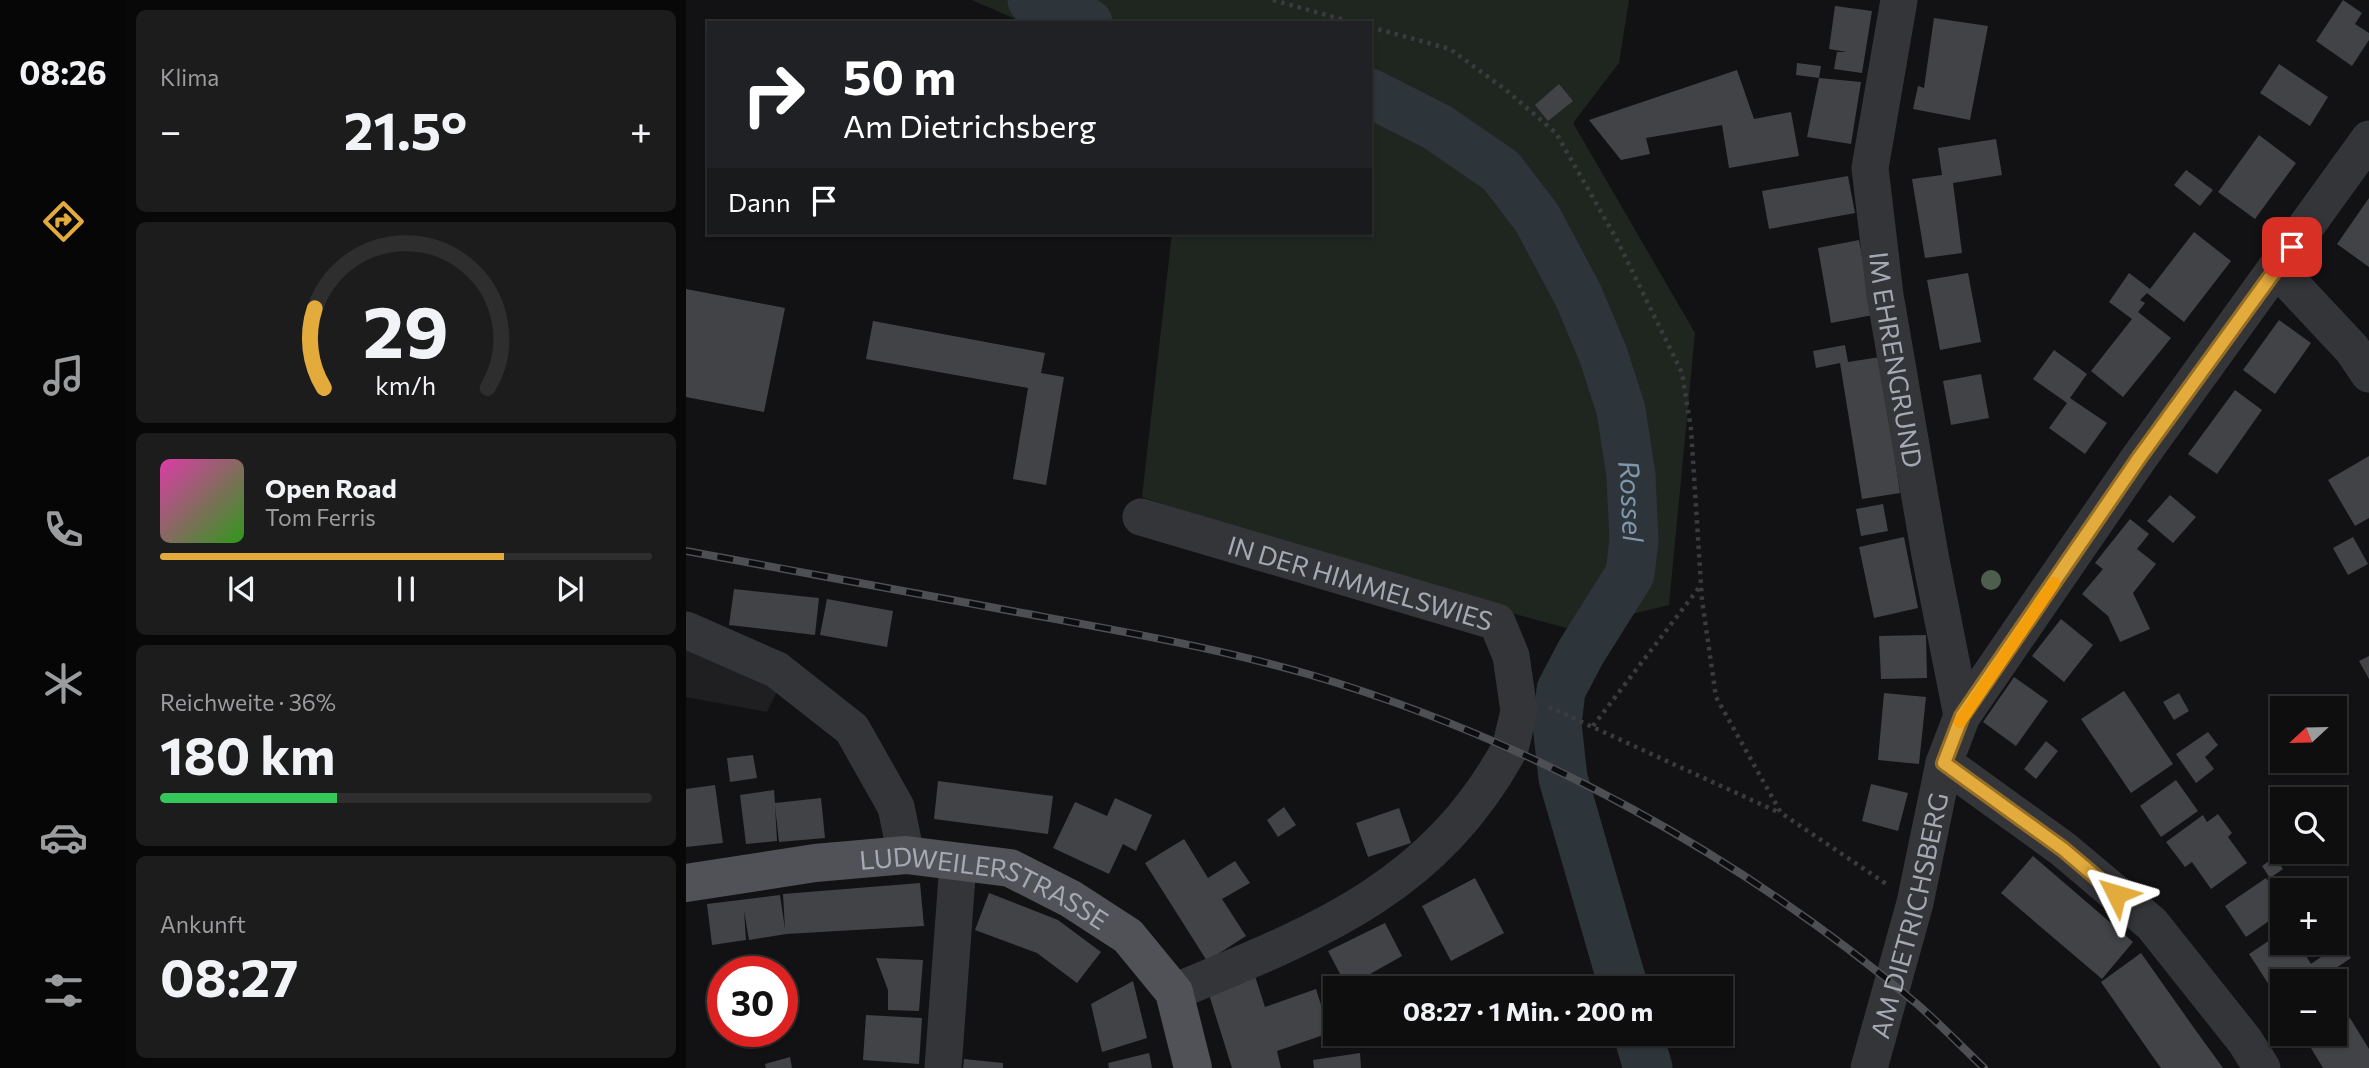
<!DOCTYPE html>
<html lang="de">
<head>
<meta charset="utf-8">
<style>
	:root { --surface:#0e0e0f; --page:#1c1c1d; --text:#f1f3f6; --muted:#9b9c9e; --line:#2e2e2f; --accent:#e3aa3c }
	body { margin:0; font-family:Commissioner,sans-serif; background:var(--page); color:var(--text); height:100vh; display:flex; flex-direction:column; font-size:26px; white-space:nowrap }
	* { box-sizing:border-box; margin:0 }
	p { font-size:23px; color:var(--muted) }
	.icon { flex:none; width:38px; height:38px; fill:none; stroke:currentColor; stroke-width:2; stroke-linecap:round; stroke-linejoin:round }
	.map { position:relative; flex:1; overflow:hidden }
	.sheet { display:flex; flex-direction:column; gap:10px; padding:10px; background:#080808; width:560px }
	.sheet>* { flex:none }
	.guide { position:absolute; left:21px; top:21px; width:665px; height:214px; border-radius:0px; box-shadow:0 2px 5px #0004,0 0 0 2px var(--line); background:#202124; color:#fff; overflow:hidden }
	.needle { width:46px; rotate:248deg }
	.buttons { position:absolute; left:1584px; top:696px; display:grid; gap:14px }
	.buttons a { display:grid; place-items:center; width:77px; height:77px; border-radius:0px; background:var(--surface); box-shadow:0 2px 5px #0004,0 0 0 2px var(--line); font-size:35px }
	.speed { position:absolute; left:21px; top:956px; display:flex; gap:14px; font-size:35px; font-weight:700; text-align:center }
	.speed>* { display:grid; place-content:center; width:91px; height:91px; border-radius:50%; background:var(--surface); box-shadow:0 2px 5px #0004,0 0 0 2px var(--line); line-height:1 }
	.speed .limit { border:10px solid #d22; background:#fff; color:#111 }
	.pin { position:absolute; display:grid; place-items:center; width:60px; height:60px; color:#fff; margin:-30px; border-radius:14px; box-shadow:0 4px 10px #0006 }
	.me { position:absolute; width:77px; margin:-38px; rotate:310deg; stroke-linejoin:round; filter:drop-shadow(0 0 5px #0008) }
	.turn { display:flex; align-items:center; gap:24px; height:147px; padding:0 21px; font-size:32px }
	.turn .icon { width:91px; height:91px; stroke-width:2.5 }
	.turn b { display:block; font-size:49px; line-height:60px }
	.then { display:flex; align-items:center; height:66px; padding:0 21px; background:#0003; gap:14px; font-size:26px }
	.big { font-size:52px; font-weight:700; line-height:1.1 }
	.sheet .widget { flex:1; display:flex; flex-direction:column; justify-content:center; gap:10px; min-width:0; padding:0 24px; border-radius:10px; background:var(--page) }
	.sheet .dial { align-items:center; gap:0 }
	.dial svg { height:182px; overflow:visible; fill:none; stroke:var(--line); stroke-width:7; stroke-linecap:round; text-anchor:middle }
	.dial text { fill:var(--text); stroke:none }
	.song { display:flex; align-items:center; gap:21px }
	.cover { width:84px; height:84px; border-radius:10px; background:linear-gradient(135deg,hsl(320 70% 55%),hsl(110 70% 35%)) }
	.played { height:7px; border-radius:4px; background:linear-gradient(90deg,var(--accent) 70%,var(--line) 70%) }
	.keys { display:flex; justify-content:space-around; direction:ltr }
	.heat { display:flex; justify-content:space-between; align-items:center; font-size:38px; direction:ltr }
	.charge { height:10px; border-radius:5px; background:linear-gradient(90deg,#34c759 36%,var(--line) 0) }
	.trip { position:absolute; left:637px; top:976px; width:410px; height:70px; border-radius:0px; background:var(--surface); box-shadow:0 2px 5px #0004,0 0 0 2px var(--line); font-weight:700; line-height:70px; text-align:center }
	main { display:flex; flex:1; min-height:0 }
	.menu { display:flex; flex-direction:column; width:126px; justify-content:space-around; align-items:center; background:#060606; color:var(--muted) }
	.menu .icon { width:49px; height:49px }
	.menu .current { color:var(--accent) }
	.menu b { font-size:32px; color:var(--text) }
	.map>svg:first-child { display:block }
</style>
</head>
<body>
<main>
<nav class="menu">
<b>08:26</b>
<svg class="icon current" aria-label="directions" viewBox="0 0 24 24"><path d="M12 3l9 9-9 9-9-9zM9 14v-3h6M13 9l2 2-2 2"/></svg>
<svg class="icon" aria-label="music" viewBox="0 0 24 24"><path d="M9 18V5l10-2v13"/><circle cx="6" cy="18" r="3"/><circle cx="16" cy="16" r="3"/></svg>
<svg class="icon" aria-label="phone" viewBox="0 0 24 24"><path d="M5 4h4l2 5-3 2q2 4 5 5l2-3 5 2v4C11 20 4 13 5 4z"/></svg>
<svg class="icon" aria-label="climate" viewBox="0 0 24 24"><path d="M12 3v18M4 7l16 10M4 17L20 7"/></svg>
<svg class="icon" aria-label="car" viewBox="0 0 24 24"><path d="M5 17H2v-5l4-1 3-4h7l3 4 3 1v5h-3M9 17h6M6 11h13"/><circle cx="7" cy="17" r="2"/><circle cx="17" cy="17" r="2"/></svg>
<svg class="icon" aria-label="filters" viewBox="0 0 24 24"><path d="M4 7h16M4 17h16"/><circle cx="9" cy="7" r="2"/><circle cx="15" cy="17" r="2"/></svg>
</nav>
<section class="sheet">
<div class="widget"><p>Klima</p>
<div class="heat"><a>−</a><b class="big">21.5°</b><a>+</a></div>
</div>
<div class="widget dial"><svg viewBox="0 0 100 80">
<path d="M14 69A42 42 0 1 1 86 69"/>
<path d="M14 69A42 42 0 0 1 10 34" stroke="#e3aa3c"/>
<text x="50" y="56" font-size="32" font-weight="700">29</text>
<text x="50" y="72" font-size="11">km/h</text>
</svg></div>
<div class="widget">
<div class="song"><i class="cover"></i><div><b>Open Road</b><p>Tom Ferris</p></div></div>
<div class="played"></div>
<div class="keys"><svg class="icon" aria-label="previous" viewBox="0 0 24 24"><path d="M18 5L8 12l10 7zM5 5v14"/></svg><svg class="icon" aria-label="pause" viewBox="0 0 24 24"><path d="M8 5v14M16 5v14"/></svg><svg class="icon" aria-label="next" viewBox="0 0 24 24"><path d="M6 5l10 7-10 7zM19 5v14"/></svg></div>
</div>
<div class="widget"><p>Reichweite · 36%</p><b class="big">180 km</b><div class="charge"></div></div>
<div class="widget"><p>Ankunft</p><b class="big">08:27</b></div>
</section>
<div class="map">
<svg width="1683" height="1068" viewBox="0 0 1683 1068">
	<rect width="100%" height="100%" fill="#121214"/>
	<!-- built -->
	<path fill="#1f1f21" d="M0,640L94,685L81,712L0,697Z"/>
	<!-- green -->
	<path fill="#1f2620" d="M286,0H943L933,63L887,123L1009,333L983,605L884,629L654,566L456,497L486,233H684V23H338Z"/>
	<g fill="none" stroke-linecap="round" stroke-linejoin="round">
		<!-- river -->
		<g stroke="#2d353b" stroke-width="49">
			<path d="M346,0L402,23"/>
			<path id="s1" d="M684,93L751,127L815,171L851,218L892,295L917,354L935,410L945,475L948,540L944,574L895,652L875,690L871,724L877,778L938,989"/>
			<path d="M952,1034L962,1068"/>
		</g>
	</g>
	<!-- building -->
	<path fill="#424347" d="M1657,0L1676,13L1669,24L1683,33V40L1666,66L1630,41Z
		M1149,6L1186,11L1176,73L1148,69L1151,52H1161L1143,49Z
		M1248,18L1302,26L1284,120L1227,109L1232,86L1238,88Z
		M1111,63L1135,66L1133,78L1110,75Z
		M1593,64L1642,97L1624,126L1574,93Z
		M1051,70L1068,119L1105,112L1113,156L1043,168L1036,125L960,138L964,154L935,160L903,120Z
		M1133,78L1175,82L1165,144L1121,137Z
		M873,84L887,101L862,121L849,105Z
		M1573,135L1610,163L1569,219L1532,192Z
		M1310,139L1316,175L1267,183L1276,253L1239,258L1226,179L1256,175L1252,148Z
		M1500,170L1527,190L1514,206L1488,185Z
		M1162,176L1169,213L1083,229L1076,191Z
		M1683,198V267L1651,244Z
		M1508,232L1545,261L1498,322L1461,293L1454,300L1459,303L1452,312L1485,338L1437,397L1405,371L1446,319L1423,302L1443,273L1464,289Z
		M1173,240L1187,315L1145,323L1132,248Z
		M1282,273L1295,342L1254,350L1241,280Z
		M0,289L99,308L78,412L0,397Z
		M1593,320L1625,343L1589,394L1557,370Z
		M187,321L359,353L355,373L378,377L360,485L327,479L342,388L180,359Z
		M1159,345L1162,362L1194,357L1214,493L1176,499L1154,363L1130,368L1127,351Z
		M1368,350L1401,374L1384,398L1421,423L1399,454L1363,428L1381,403L1347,379Z
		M1295,374L1303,418L1265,425L1257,381Z
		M1549,390L1576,410L1531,474L1502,454Z
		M1683,456V518L1669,526L1642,480Z
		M1484,495L1510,517L1487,543L1461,521Z
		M1197,504L1202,531L1175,536L1170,509Z
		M1444,519L1463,534L1451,549L1470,564L1447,593L1464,629L1434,642L1422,616L1396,594L1417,569L1409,563Z
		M1218,537L1232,608L1188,618L1173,547Z
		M1667,537L1682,564L1662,575L1647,548Z
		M48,589L133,598L129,635L43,625Z
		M141,599L207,611L201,647L134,635Z
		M1375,619L1407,645L1378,682L1346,656Z
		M1240,635L1241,678L1195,679L1193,636Z
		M1683,656V679L1673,661Z
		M1328,677L1362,701L1330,746L1297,722Z
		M1438,691L1487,764L1445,793L1395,719Z
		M1198,693L1240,697L1233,764L1192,760Z
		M1493,693L1503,711L1488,720L1477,702Z
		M1522,732L1532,745L1519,757L1528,769L1510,783L1490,754Z
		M1360,741L1372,751L1350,779L1338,769Z
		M67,755L71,778L44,782L41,758Z
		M1490,780L1512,811L1475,837L1454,806Z
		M252,781L367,796L362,834L248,819Z
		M1185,784L1222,793L1212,831L1176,821Z
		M29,785L37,843L0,847V789Z
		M88,790L89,803L135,798L139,838L93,842L89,806L91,841L60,844L54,795Z
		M429,798L466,815L450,851L437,844L423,874L367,848L389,802L421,816Z
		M598,807L610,825L592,837L581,820Z
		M713,808L725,843L682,857L670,823Z
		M1532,814L1546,833L1542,837L1561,863L1525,889L1506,862L1499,867L1480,842L1517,815L1521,822Z
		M498,839L522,878L549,861L564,883L536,899L560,936L521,961L459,863Z
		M1347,856L1447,942L1416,979L1315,893Z
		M1589,857L1597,869L1584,878L1576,866Z
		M789,878L818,933L765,961L736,906Z
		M1580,878L1596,902V912L1560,937L1539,906Z
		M234,883L238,926L100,934L63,940L58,911L60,940L26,945L21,904L94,895L99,929L97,894Z
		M303,893L372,920L415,952L391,983L351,953L289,930Z
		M699,923L716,956L661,987L642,951Z
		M1596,932V943H1612L1625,964L1655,943L1665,958L1635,978L1637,982H1596V1005L1563,954Z
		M1455,953L1508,1028L1537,1068H1475L1467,1057L1415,982Z
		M190,958L237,960L233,1011L202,1010V990Z
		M568,973L579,1007L630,989L637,1011L649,1007V1031L591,1051L595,1068H546L521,988Z
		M447,981L461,1038L416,1052L405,1004Z
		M180,1015L236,1018L233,1064L177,1060Z
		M1664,1018L1683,1049V1068H1637L1622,1043L1638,1034H1648V1028Z
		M463,1053L466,1068H423L422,1063Z
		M674,1053L675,1068H628L627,1060Z
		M104,1057L106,1068H80L79,1064Z
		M278,1059L317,1063V1068H277Z"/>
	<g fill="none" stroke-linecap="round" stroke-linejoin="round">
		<!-- path -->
		<path stroke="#3a3b3f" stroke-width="4.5" stroke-dasharray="3.5 5" stroke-linecap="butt" d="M587,0L669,23
			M684,27L764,49L820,90L870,133L930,238L996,373L1005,429L1016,600L1030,697L1095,813L1202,885
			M863,707L1094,813
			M907,726L1015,585"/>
		<!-- minor -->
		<g stroke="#343539" stroke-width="37">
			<path id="s2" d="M1213,0L1184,168L1199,295L1244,555L1276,716"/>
			<path d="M1590,268L1666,349L1683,374"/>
			<path id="s3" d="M455,517L811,622L825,656L833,711L825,745"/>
			<path d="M0,630L91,670L166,729L210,807L220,855"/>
			<path d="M1258,763L1377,849L1466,924L1559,1041L1576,1068"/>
			<path d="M488,992C628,934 747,890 824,748"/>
			<path d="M257,1068L272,863"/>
			<path id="s4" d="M1183,1068L1229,903L1258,763L1276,716L1453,458L1683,139"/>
		</g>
		<!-- major -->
		<path stroke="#505257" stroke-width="38" id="s5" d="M0,883L129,863L220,855L324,868L385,899L442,936L488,992L507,1068"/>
		<defs>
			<path id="rail" d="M0,551C110,571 221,592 331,612C429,630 528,647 625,675C847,741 1054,855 1231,1004C1254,1024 1276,1047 1298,1068"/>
		</defs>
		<!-- rail casing -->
		<use href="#rail" stroke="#4d4f53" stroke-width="8"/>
		<!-- rail -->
		<use href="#rail" stroke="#0d0d0f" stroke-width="5" stroke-dasharray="16" stroke-linecap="butt"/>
	</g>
	<!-- trees -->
	<circle fill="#4d5e4f" cx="1305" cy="580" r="10"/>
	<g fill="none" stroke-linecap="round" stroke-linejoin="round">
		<defs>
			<path id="route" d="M1430,894L1377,849L1258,763L1276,716L1453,458L1606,247"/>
		</defs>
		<!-- route casing -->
		<use href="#route" stroke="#946e27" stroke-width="18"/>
		<!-- route -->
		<use href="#route" stroke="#e3aa3c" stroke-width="12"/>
		<!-- slow -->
		<path stroke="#f59e0b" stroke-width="12" d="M1274,722L1368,583"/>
	</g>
	<g text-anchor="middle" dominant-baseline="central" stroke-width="7" stroke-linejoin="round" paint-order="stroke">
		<!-- street labels -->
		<g font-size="26" fill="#a5a9b3" stroke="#0d0d0f">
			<text stroke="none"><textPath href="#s2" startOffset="364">IM EHRENGRUND</textPath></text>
			<text stroke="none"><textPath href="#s3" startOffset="229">IN DER HIMMELSWIES</textPath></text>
			<text stroke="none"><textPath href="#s5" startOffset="306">LUDWEILERSTRASSE</textPath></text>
			<text stroke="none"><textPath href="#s4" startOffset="158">AM DIETRICHSBERG</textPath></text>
		</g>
		<!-- water labels -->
		<g font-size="28" font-style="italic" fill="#7e97ac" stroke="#0d0d0f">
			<text stroke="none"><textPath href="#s1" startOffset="514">Rossel</textPath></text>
		</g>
	</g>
</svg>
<div class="buttons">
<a><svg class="needle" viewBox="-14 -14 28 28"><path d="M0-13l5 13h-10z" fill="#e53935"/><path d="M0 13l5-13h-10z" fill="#9b9c9e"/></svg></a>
<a><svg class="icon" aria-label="search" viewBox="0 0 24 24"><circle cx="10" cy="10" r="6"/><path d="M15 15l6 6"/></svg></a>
<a>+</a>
<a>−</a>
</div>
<div class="speed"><div class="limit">30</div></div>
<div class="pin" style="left:1606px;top:247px;background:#d93025"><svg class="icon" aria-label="arrive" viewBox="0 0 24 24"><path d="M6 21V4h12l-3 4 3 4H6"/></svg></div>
<svg class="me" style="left:1430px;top:894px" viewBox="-20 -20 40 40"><path d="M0-17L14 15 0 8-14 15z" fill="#e3aa3c" stroke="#fff" stroke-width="4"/></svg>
<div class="trip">08:27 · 1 Min. · 200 m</div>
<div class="guide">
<div class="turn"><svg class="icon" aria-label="right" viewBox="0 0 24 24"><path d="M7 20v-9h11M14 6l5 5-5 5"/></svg><div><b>50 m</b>Am Dietrichsberg</div></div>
<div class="then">Dann<svg class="icon" aria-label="arrive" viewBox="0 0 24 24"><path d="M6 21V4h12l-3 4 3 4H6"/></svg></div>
</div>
</div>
</main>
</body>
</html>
